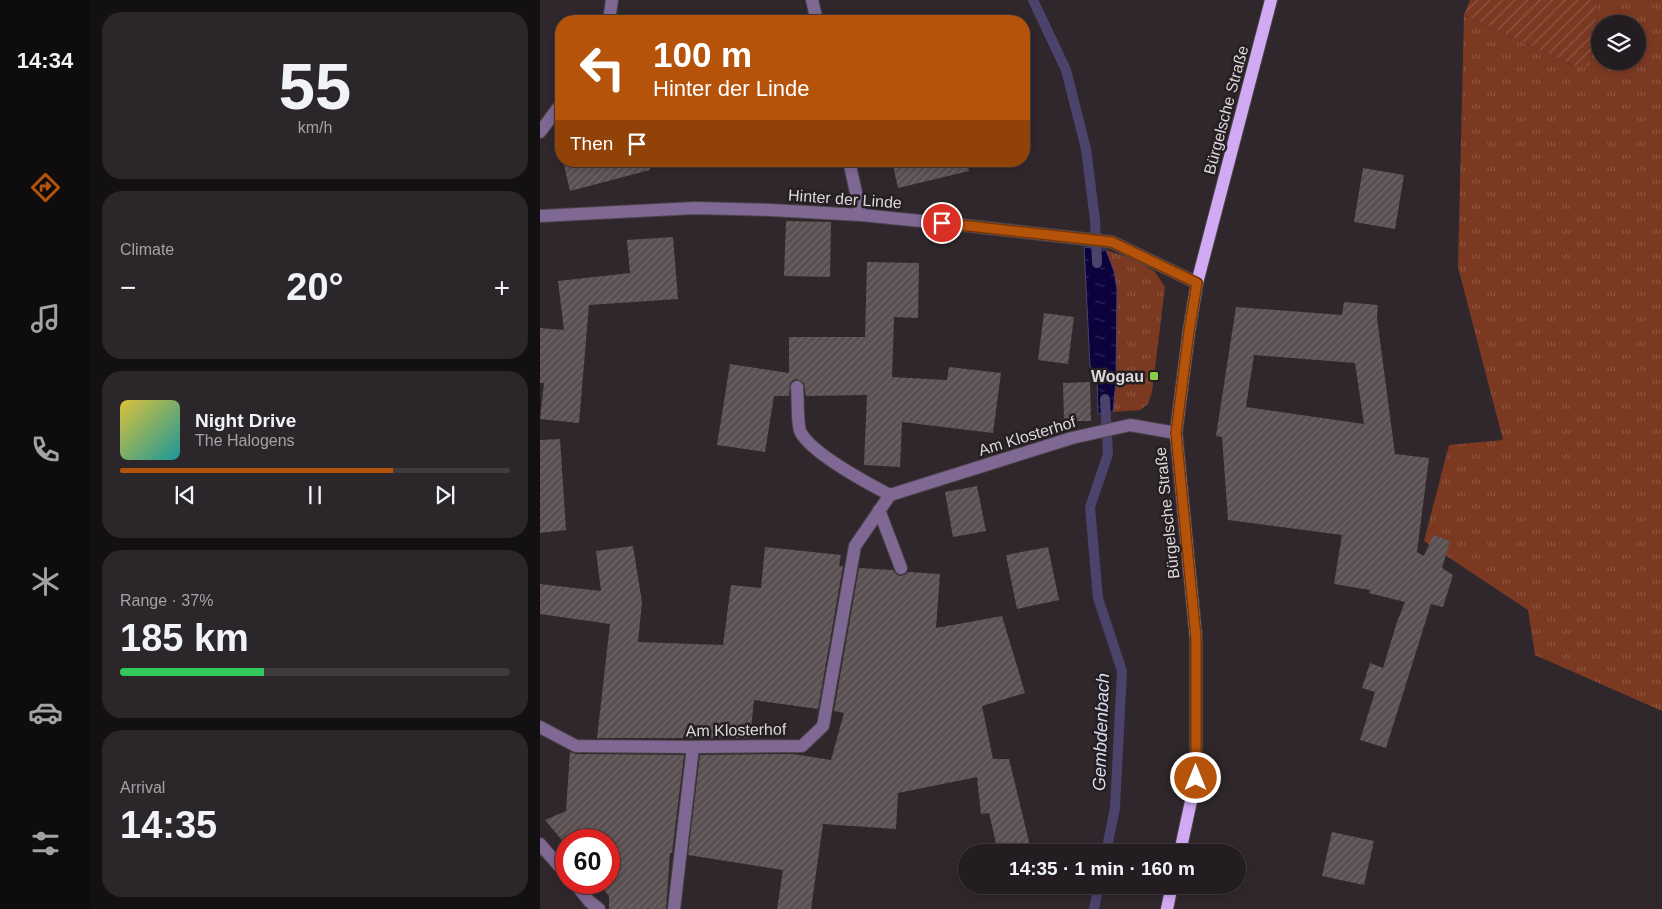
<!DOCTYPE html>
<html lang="en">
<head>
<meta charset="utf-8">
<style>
	:root { --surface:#231d21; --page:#2b262a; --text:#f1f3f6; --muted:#a3a2a5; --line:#403b3f; --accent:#b45309 }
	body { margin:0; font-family:Arial,sans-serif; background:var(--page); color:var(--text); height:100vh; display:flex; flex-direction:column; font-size:19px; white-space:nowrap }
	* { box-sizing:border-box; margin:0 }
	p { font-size:16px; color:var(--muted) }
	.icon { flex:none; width:28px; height:28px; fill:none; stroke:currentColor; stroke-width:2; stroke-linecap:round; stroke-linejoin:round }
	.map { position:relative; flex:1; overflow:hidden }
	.side { display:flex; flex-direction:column; gap:12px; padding:12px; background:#131012; width:450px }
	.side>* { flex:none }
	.banner { position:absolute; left:15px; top:15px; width:475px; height:152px; border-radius:20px; box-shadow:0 2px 8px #0003,0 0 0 1px var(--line); background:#b45309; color:#fff; overflow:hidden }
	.controls { position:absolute; left:1051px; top:15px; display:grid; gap:10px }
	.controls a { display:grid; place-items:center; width:55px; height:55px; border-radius:50%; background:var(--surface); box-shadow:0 2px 8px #0003,0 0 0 1px var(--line); font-size:25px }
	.speed { position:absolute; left:15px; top:829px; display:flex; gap:10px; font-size:25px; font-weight:700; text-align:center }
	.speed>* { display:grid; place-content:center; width:65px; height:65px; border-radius:50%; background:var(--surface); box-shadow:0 2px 8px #0003,0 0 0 1px var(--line); line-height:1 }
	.speed .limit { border:8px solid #d22; background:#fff; color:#111 }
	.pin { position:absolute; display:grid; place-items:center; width:42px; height:42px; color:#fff; margin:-21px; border:2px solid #fff; border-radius:50%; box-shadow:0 1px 5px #0007 }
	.me { position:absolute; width:55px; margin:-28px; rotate:0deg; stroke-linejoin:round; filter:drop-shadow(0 0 4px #0008) }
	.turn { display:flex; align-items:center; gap:18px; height:105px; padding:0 15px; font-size:22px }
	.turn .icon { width:65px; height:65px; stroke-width:2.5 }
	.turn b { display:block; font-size:35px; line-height:42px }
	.then { display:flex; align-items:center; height:48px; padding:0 15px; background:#0003; gap:10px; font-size:19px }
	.big { font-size:38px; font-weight:800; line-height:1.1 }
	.side .card { flex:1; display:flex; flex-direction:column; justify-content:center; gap:8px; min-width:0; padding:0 18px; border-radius:20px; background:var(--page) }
	.side .dial { align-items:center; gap:0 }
	.dial b { font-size:65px; line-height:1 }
	.song { display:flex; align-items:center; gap:15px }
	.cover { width:60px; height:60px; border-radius:8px; background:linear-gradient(135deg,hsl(50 70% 55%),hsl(180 70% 35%)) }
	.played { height:5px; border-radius:2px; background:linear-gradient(90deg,var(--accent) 70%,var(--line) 70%) }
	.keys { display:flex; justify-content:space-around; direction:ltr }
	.heat { display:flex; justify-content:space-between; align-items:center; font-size:28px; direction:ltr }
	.charge { height:8px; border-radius:4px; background:linear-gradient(90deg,#34c759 37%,var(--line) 0) }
	.trip { position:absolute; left:418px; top:844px; width:288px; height:50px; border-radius:25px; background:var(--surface); box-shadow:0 2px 8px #0003,0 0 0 1px var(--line); font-weight:800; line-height:50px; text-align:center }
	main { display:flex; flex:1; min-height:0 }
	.menu { display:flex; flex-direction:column; width:90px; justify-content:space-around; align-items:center; background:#0e0c0d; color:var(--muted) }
	.menu .icon { width:35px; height:35px }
	.menu .selected { color:var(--accent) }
	.menu b { font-size:22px; color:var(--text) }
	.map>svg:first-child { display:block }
</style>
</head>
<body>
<main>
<nav class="menu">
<b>14:34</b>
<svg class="icon selected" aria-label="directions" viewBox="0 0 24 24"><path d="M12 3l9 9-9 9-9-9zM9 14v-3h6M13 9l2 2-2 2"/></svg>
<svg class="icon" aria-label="music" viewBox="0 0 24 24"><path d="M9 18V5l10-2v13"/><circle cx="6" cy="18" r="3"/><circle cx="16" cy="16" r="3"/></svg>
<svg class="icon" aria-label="phone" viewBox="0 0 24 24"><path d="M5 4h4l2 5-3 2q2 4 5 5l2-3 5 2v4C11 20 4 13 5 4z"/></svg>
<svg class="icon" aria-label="climate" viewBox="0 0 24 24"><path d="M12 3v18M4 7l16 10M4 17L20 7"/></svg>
<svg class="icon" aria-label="car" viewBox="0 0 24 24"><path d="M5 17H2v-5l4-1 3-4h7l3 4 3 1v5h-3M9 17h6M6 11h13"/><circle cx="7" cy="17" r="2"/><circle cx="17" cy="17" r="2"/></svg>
<svg class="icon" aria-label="filters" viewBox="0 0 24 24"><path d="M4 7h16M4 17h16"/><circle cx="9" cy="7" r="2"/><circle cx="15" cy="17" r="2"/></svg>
</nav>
<section class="side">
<div class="card dial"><b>55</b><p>km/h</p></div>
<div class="card"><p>Climate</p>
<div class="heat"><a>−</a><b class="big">20°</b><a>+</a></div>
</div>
<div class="card">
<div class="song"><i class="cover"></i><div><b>Night Drive</b><p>The Halogens</p></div></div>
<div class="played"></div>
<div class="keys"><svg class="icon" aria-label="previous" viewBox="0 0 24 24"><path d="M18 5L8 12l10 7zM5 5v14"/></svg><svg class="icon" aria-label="pause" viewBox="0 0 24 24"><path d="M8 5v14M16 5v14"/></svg><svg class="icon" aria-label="next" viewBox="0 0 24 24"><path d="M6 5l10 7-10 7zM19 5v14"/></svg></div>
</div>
<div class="card"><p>Range · 37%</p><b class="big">185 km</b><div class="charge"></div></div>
<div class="card"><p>Arrival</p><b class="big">14:35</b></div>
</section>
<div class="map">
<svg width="1122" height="909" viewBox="0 0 1122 909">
	<defs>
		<pattern id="grass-tufts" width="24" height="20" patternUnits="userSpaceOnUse" patternTransform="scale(1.25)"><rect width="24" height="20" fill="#7b3922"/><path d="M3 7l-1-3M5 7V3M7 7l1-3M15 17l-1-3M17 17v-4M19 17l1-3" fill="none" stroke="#8d5542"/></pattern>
		<pattern id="garden-furrows" width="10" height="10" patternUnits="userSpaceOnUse" patternTransform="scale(1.25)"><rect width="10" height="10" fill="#7b3922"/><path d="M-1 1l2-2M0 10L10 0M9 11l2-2" fill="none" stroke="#8d5542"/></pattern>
		<pattern id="water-ripples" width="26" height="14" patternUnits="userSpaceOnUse" patternTransform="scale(1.25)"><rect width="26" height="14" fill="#0c033c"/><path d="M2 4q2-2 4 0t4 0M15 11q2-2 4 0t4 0" fill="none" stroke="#2f2758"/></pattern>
		<pattern id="building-hatch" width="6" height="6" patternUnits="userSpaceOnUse" patternTransform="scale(1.25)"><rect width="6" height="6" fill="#5a4f51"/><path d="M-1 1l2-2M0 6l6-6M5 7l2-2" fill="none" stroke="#716869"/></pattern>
	</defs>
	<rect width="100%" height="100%" fill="#2f272c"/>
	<!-- grass -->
	<path fill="url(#grass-tufts)" fill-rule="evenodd" d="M1058,0H1122V711L995,655L988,610L884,541L909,445L963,440L918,267L924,15L1033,65H1050ZM1060,24H1098V61H1060Z
		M566,250L596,260L615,272L625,287L612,392L608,404L600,410L573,412L576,381Z"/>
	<!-- garden -->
	<path fill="url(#garden-furrows)" d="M930,0H1058L1050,66L1033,65L924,15Z"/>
	<!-- water -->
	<path fill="url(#water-ripples)" stroke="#4b436c" d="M544,247L566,250L574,271L577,289L576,381L573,412L558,414L557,378L550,366Z"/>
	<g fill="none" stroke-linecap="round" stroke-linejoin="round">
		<!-- stream -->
		<path stroke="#4b436c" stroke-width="10" d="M493,0L526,70L546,149L555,220L557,263
			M565,399L568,454L550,507L558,598L582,671L575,808L566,852
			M554,909L559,885"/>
	</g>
	<!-- building -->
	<path fill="url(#building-hatch)" fill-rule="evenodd" d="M23,161H109L110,170L30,191Z
		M352,161H427L429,171L358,188Z
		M823,168L864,175L855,229L814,222Z
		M246,221L291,222L290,277L244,276Z
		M133,237L138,299L49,305L39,423L0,419L4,383H0V328L24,330L18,281L90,273L87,240Z
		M327,262L379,263L378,318L354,317L352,377L407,380L409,367L461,373L453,433L362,422L360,467L324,465L327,395L266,396L264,383L257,379L253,380L250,384L249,396H234L225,452L177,445L190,364L249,373V337H325Z
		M804,302L838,305L837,318L855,454L889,458L877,552L884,556L893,535L910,541L902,568L913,575L903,607L891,604L846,748L820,740L835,692L822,688L830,663L843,668L857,622L865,602L829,593L830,590L794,584L802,535L688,520L682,437L676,436L696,307L802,315ZM714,355L815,363L824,424L706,407Z
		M504,313L534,317L528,364L498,360Z
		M550,382L551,421H524L523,383Z
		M20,439L26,530L0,533V440Z
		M437,486L446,531L413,537L405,492Z
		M93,546L102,602L98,642L183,645L191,585L221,588L225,547L301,555L299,566H303L278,709L214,700L210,738H57L70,624L0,614V584L61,591L56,551Z
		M508,547L519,600L477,609L466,555Z
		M319,568L353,570L356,574L360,576L364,575L368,572L400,574L396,628L462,616L485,693L442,706L453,759H469L490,846L466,852H458L449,813L441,814L437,777L358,793L356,829L283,824L271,909H237L243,870L148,855L160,755L253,754L291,760L304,713L294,711Z
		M30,752L36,754L144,755L132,853H130L126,909H69V896L57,882H69V840H26V845L5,820L26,811Z
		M792,832L834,841L824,885L782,876Z"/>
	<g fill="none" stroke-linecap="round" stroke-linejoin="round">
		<defs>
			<path id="minor" d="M272,0L277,21
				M69,21L72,0
				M0,132L21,104
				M309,161L321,215
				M0,216L155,208L231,210L321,215L421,225L572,242L657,283
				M257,387C258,396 257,427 261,433C274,455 327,483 350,495
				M339,510L361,568
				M0,727L36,746L153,747L262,746L283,726L315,546L350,495L532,438L590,425L636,433
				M0,844L26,874
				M34,882L49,901L59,909
				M134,909L153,747"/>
			<path id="major" d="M640,852L656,778V638L636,433L649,331L657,283L731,0
				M627,909L632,885"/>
		</defs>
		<!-- minor casing -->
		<use href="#minor" stroke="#4b4348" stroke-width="14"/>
		<!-- major casing -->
		<use href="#major" stroke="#4b4348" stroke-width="14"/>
		<!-- minor -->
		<use href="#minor" stroke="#7f6894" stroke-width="12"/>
		<!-- major -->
		<use href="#major" stroke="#d1aaf4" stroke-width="12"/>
	</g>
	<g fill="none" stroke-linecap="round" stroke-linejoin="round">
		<defs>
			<path id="route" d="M402,223L572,242L657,283L649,331L636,433L656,638V778"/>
		</defs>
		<!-- route casing -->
		<use href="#route" stroke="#753606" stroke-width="12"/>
		<!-- route -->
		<use href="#route" stroke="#b45309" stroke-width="9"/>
	</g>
	<!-- markers -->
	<rect fill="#8ace48" stroke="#251e22" stroke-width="2" x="609" y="371" width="10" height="10" rx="2.5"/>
	<g text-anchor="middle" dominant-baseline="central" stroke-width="5" stroke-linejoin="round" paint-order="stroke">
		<!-- street labels -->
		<g font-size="16" fill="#ddd8dc" stroke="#251e22">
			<text transform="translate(686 110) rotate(-75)">Bürgelsche Straße</text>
			<text transform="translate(305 199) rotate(4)">Hinter der Linde</text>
			<text transform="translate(487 436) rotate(-17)">Am Klosterhof</text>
			<text transform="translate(627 513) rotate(-96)">Bürgelsche Straße</text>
			<text transform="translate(196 730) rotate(-1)">Am Klosterhof</text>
		</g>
		<!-- poi labels -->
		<g font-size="16" font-weight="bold" fill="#ddd8dc" stroke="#251e22" text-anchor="end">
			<text x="604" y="376">Wogau</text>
		</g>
		<!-- water labels -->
		<g font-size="18" font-style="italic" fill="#d9ddf0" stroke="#251e22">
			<text transform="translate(561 732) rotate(-88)">Gembdenbach</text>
		</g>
	</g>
</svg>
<div class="controls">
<a><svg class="icon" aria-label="layers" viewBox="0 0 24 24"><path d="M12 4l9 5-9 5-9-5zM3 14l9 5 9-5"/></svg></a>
</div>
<div class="speed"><div class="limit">60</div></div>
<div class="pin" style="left:402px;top:223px;background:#d93025"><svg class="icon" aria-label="arrive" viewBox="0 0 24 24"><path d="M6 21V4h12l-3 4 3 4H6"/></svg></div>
<svg class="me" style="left:656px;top:778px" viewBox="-20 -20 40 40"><circle r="17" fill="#b45309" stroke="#fff" stroke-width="3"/><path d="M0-11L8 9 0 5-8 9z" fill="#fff"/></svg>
<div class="trip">14:35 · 1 min · 160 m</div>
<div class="banner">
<div class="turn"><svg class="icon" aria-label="left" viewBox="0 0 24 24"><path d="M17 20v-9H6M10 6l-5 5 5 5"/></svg><div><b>100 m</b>Hinter der Linde</div></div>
<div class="then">Then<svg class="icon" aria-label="arrive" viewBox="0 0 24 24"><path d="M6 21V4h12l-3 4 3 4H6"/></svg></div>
</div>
</div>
</main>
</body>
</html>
